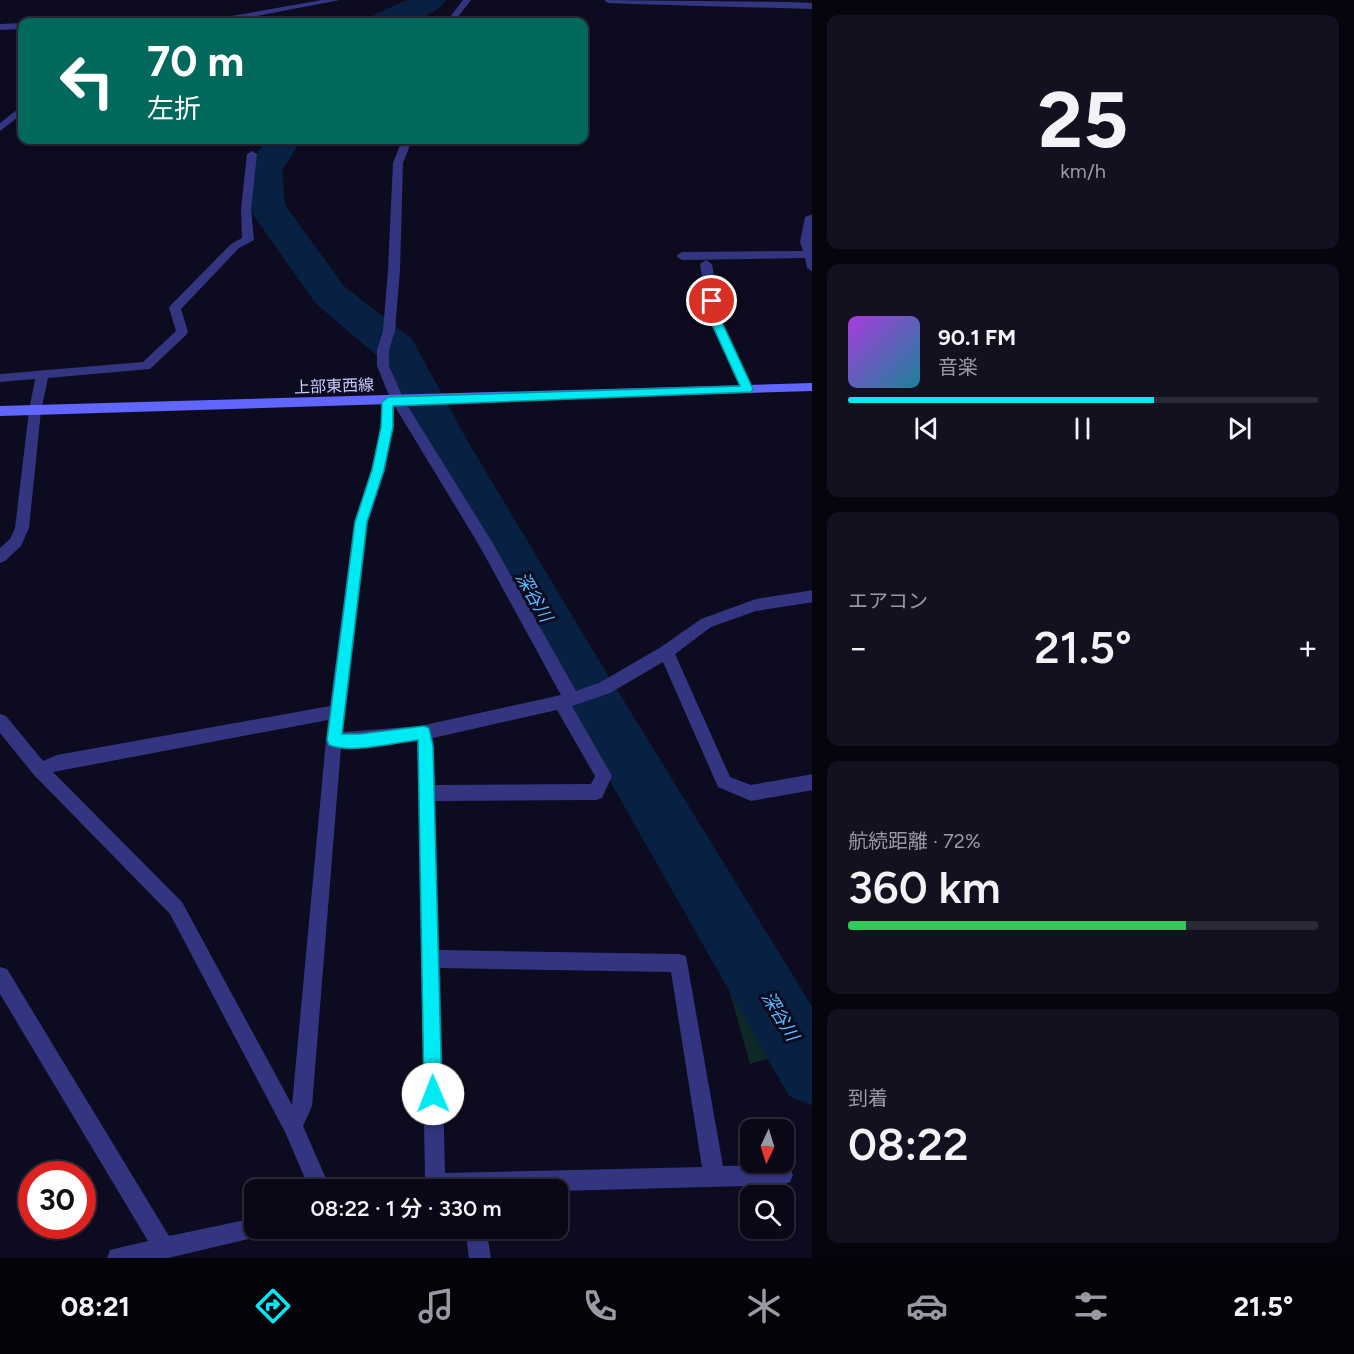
<!DOCTYPE html>
<html lang="ja">
<head>
<meta charset="utf-8">
<style>
	:root { --surface:#0a0817; --page:#131120; --text:#f1f3f6; --muted:#999aa1; --line:#2a2936; --accent:#00eaf4 }
	body { margin:0; font-family:Figtree,"Noto Sans JP",sans-serif; background:var(--page); color:var(--text); height:100vh; display:flex; flex-direction:column; font-size:22px; white-space:nowrap }
	* { box-sizing:border-box; margin:0 }
	p { font-size:20px; color:var(--muted) }
	.icon { flex:none; width:33px; height:33px; fill:none; stroke:currentColor; stroke-width:2; stroke-linecap:round; stroke-linejoin:round }
	.map { position:relative; flex:1; overflow:hidden }
	.details { display:flex; flex-direction:column; gap:15px; padding:15px; background:#06040d; width:542px }
	.details>* { flex:none }
	.hud { position:absolute; left:18px; top:18px; width:570px; height:126px; border-radius:12px; box-shadow:0 2px 4px #0004,0 0 0 2px var(--line); background:#00695c; color:#fff; overflow:hidden }
	.needle { width:39px; rotate:184deg }
	.tools { position:absolute; left:740px; top:1119px; display:grid; gap:12px }
	.tools a { display:grid; place-items:center; width:54px; height:54px; border-radius:12px; background:var(--surface); box-shadow:0 2px 4px #0004,0 0 0 2px var(--line); font-size:30px }
	.speed { position:absolute; left:18px; top:1161px; display:flex; gap:12px; font-size:30px; font-weight:700; text-align:center }
	.speed>* { display:grid; place-content:center; width:78px; height:78px; border-radius:50%; background:var(--surface); box-shadow:0 2px 4px #0004,0 0 0 2px var(--line); line-height:1 }
	.speed .limit { border:9px solid #d22; background:#fff; color:#111 }
	.pin { position:absolute; display:grid; place-items:center; width:51px; height:51px; color:#fff; margin:-26px; border:3px solid #fff; border-radius:50%; box-shadow:0 2px 6px #0007 }
	.me { position:absolute; width:66px; margin:-33px; rotate:359deg; stroke-linejoin:round; filter:drop-shadow(0 0 4px #0008) }
	.turn { display:flex; align-items:center; gap:21px; height:126px; padding:0 30px; font-size:27px }
	.turn .icon { width:78px; height:78px; stroke-width:2.5 }
	.turn b { display:block; font-size:42px; line-height:51px }
	.big { font-size:45px; font-weight:600; line-height:1.1 }
	.details .tile { flex:1; display:flex; flex-direction:column; justify-content:center; gap:9px; min-width:0; padding:0 21px; border-radius:12px; background:var(--page) }
	.details .dial { align-items:center; gap:0 }
	.dial b { font-size:78px; line-height:1 }
	.song { display:flex; align-items:center; gap:18px }
	.cover { width:72px; height:72px; border-radius:9px; background:linear-gradient(135deg,hsl(280 70% 55%),hsl(190 70% 35%)) }
	.played { height:6px; border-radius:3px; background:linear-gradient(90deg,var(--accent) 65%,var(--line) 65%) }
	.keys { display:flex; justify-content:space-around; direction:ltr }
	.heat { display:flex; justify-content:space-between; align-items:center; font-size:33px; direction:ltr }
	.charge { height:9px; border-radius:4px; background:linear-gradient(90deg,#34c759 72%,var(--line) 0) }
	.trip { position:absolute; left:244px; top:1179px; width:324px; height:60px; border-radius:12px; background:var(--surface); box-shadow:0 2px 4px #0004,0 0 0 2px var(--line); font-weight:600; line-height:60px; text-align:center }
	.tab-bar { display:flex; height:96px; justify-content:space-around; align-items:center; background:#040309; color:var(--muted) }
	.tab-bar .icon { width:42px; height:42px }
	.tab-bar .current { color:var(--accent) }
	.tab-bar b { font-size:27px; color:var(--text) }
	main { display:flex; flex:1; min-height:0 }
	.map>svg:first-child { display:block }
</style>
</head>
<body>
<main>
<div class="map">
<svg width="813" height="1258" viewBox="0 0 813 1258">
	<rect width="100%" height="100%" fill="#0d0b1f"/>
	<!-- green -->
	<path fill="#0e2927" d="M722,964L792,1051L750,1064Z"/>
	<g fill="none" stroke-linecap="round" stroke-linejoin="round">
		<!-- river -->
		<path fill="#082041" fill-rule="evenodd" d="M407,0H446C431,22 394,25 370,22L374,15Z
			M266,140H301L282,171L285,205L344,286L412,339L467,440L595,654L813,1008V1106L789,1096L557,688L425,448L380,358L316,304L247,206L246,171Z"/>
		<!-- street -->
		<path fill="#333581" fill-rule="evenodd" d="M322,0H340L226,22H195L199,19L220,18Z
			M463,0H471L454,22H446Z
			M604,0L787,2L813,3V9L634,4L608,3Z
			M22,23V29L0,30V24Z
			M22,106V114L0,131V123Z
			M402,140H412L403,163L400,270L395,331L389,350V366L404,400L492,542L576,691L599,683L661,647L701,619L756,599L813,590V602L756,611L711,627L675,654L730,777L751,785L813,774V790L751,801L718,787L663,662L610,693L572,706L612,776L602,798L596,800L435,801L439,950L679,954L686,956L723,1166L783,1165L790,1168L793,1175L790,1182L783,1185L558,1191L403,1190L406,1183L425,1177L417,741L341,747L312,1106L303,1126L331,1190H310L285,1132L170,914L34,775L0,733V714L6,716L43,761L57,755L330,706L354,522L371,470L381,427L382,402L384,399L390,398L377,366V350L383,331L388,270L393,163ZM394,405L482,550L561,695L420,726L343,732L368,522L385,470L393,427ZM557,710L595,776L591,784L435,785L433,738ZM328,720L326,740L292,1105L182,902L53,772ZM440,968L671,972L702,1167L445,1173Z
			M252,151L257,154L251,209L254,240L239,248L181,309L188,332L186,335L150,369L48,378L41,411L29,528L21,546L5,561L0,563V548L10,539L15,528L29,411L35,379L0,382V374L143,362L176,331L169,308L171,305L231,244L242,238L241,209L247,154Z
			M813,214V272L807,268L805,258L682,260L676,256L682,252L803,251L800,242L805,217Z
			M706,260L712,264L721,320L753,389L751,392H743L709,320L700,264Z
			M0,967L7,969L169,1236L255,1218V1228H268L265,1235L168,1258H107L110,1250L148,1241L0,994Z
			M465,1228H486L491,1258H469Z"/>
		<!-- secondary -->
		<path fill="#6066ff" fill-rule="evenodd" d="M813,383V391L0,416V406Z"/>
	</g>
	<!-- route -->
	<path fill="#00eaf4" stroke="#00989f" stroke-width="1.5" d="M712,298L718,301L721,320L753,389L751,392L393,406V427L384,470L367,522L342,734H360L424,726L429,728L433,746L442,1094L439,1100L433,1103L426,1100L424,1094L418,740C393,743 351,754 329,745L327,740L355,522L372,470L381,427L382,402L388,397L740,386L710,320L707,301Z"/>
	<g text-anchor="middle" dominant-baseline="central" stroke-width="6" stroke-linejoin="round" paint-order="stroke">
		<!-- street labels -->
		<g font-size="16" fill="#ccc9ff" stroke="#0d0b1f">
			<text transform="translate(334 386) rotate(-2)">上部東西線</text>
		</g>
		<!-- water labels -->
		<g font-size="18" font-style="italic" fill="#57bbff" stroke="#0d0b1f">
			<text transform="translate(534 597) rotate(60)">深谷川</text>
			<text transform="translate(780 1016) rotate(59)">深谷川</text>
		</g>
	</g>
</svg>
<div class="tools">
<a><svg class="needle" viewBox="-14 -14 28 28"><path d="M0-13l5 13h-10z" fill="#e53935"/><path d="M0 13l5-13h-10z" fill="#999aa1"/></svg></a>
<a><svg class="icon" aria-label="search" viewBox="0 0 24 24"><circle cx="10" cy="10" r="6"/><path d="M15 15l6 6"/></svg></a>
</div>
<div class="speed"><div class="limit">30</div></div>
<div class="pin" style="left:712px;top:301px;background:#d93025"><svg class="icon" aria-label="arrive" viewBox="0 0 24 24"><path d="M6 21V4h12l-3 4 3 4H6"/></svg></div>
<svg class="me" style="left:433px;top:1094px" viewBox="-20 -20 40 40"><circle r="19" fill="#fff"/><path d="M0-13L10 11 0 6-10 11z" fill="#00eaf4"/></svg>
<div class="trip">08:22 · 1 分 · 330 m</div>
<div class="hud">
<div class="turn"><svg class="icon" aria-label="left" viewBox="0 0 24 24"><path d="M17 20v-9H6M10 6l-5 5 5 5"/></svg><div><b>70 m</b>左折</div></div>
</div>
</div>
<section class="details">
<div class="tile dial"><b>25</b><p>km/h</p></div>
<div class="tile">
<div class="song"><i class="cover"></i><div><b>90.1 FM</b><p>音楽</p></div></div>
<div class="played"></div>
<div class="keys"><svg class="icon" aria-label="previous" viewBox="0 0 24 24"><path d="M18 5L8 12l10 7zM5 5v14"/></svg><svg class="icon" aria-label="pause" viewBox="0 0 24 24"><path d="M8 5v14M16 5v14"/></svg><svg class="icon" aria-label="next" viewBox="0 0 24 24"><path d="M6 5l10 7-10 7zM19 5v14"/></svg></div>
</div>
<div class="tile"><p>エアコン</p>
<div class="heat"><a>−</a><b class="big">21.5°</b><a>+</a></div>
</div>
<div class="tile"><p>航続距離 · 72%</p><b class="big">360 km</b><div class="charge"></div></div>
<div class="tile"><p>到着</p><b class="big">08:22</b></div>
</section>
</main>
<nav class="tab-bar">
<b>08:21</b>
<svg class="icon current" aria-label="directions" viewBox="0 0 24 24"><path d="M12 3l9 9-9 9-9-9zM9 14v-3h6M13 9l2 2-2 2"/></svg>
<svg class="icon" aria-label="music" viewBox="0 0 24 24"><path d="M9 18V5l10-2v13"/><circle cx="6" cy="18" r="3"/><circle cx="16" cy="16" r="3"/></svg>
<svg class="icon" aria-label="phone" viewBox="0 0 24 24"><path d="M5 4h4l2 5-3 2q2 4 5 5l2-3 5 2v4C11 20 4 13 5 4z"/></svg>
<svg class="icon" aria-label="climate" viewBox="0 0 24 24"><path d="M12 3v18M4 7l16 10M4 17L20 7"/></svg>
<svg class="icon" aria-label="car" viewBox="0 0 24 24"><path d="M5 17H2v-5l4-1 3-4h7l3 4 3 1v5h-3M9 17h6M6 11h13"/><circle cx="7" cy="17" r="2"/><circle cx="17" cy="17" r="2"/></svg>
<svg class="icon" aria-label="filters" viewBox="0 0 24 24"><path d="M4 7h16M4 17h16"/><circle cx="9" cy="7" r="2"/><circle cx="15" cy="17" r="2"/></svg>
<b>21.5°</b>
</nav>
</body>
</html>
